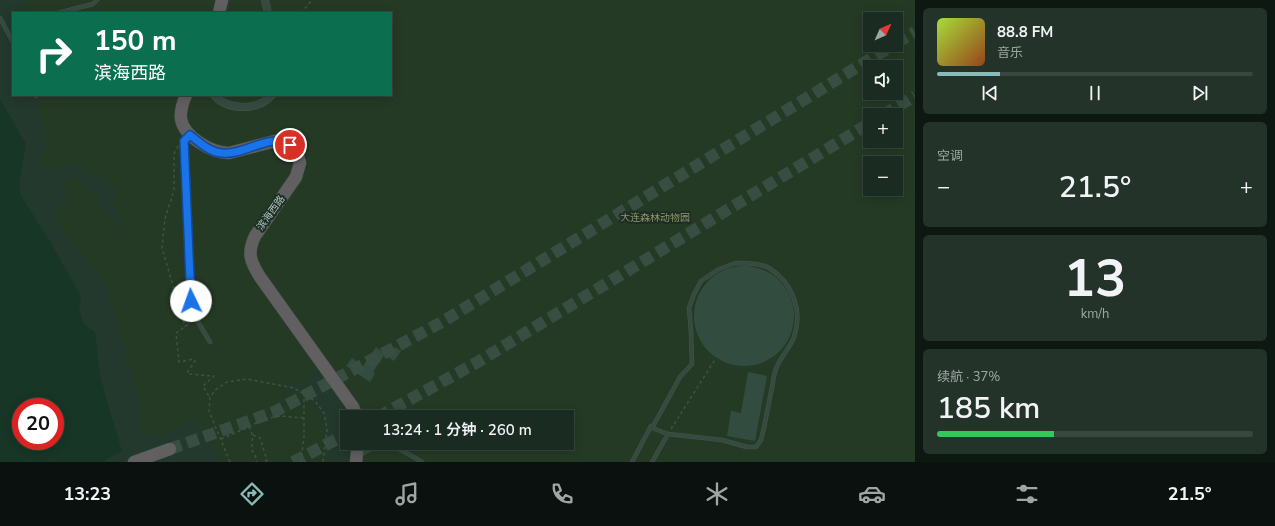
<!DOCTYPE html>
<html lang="zh">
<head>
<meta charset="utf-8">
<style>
	:root { --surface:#1a2b22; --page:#23332a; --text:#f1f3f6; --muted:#9fa7a5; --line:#384740; --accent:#8bbbb9 }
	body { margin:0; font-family:"Nunito Sans","Noto Sans SC",sans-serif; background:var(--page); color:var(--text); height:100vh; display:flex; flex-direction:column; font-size:15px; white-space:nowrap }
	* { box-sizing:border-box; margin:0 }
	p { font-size:13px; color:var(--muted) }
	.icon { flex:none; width:22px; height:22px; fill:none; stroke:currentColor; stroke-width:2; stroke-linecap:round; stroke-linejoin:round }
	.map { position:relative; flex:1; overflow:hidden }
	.side { display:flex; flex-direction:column; gap:8px; padding:8px; background:#0e1813; width:360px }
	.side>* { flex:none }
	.top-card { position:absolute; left:12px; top:12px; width:380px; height:84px; border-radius:0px; box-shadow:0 2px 10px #0003,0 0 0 1px var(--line); background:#0b6e4f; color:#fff; overflow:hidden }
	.needle { width:26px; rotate:45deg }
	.tools { position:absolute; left:863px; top:12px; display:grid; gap:8px }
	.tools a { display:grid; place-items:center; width:40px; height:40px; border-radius:0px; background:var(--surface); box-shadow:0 2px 10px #0003,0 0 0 1px var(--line); font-size:20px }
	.speed { position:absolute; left:12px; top:398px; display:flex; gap:8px; font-size:20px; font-weight:700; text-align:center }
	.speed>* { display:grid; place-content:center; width:52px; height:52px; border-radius:50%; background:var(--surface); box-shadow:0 2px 10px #0003,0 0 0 1px var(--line); line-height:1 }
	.speed .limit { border:6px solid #d22; background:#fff; color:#111 }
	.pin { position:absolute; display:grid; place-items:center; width:34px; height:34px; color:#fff; margin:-17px; border:2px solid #fff; border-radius:50%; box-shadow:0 1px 4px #0007 }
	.me { position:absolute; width:44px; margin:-22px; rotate:357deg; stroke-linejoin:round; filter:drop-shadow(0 0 3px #0008) }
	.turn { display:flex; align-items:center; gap:14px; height:84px; padding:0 16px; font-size:18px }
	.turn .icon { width:52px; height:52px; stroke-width:2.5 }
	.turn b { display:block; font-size:28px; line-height:34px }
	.big { font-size:30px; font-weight:600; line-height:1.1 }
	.side .card { flex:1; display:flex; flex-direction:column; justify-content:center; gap:6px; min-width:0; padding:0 14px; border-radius:6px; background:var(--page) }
	.side .dial { align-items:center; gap:0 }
	.dial b { font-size:52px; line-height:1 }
	.song { display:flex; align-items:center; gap:12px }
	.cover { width:48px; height:48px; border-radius:6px; background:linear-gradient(135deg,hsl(80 70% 55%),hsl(20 70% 35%)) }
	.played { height:4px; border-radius:2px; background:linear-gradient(90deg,var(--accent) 20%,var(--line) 20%) }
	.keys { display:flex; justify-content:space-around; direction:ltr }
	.heat { display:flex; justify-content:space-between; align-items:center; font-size:22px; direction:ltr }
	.charge { height:6px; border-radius:3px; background:linear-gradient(90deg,#34c759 37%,var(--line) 0) }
	.trip { position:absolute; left:340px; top:410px; width:234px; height:40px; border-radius:0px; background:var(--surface); box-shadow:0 2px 10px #0003,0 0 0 1px var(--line); font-weight:600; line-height:40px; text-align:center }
	.dock { display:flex; height:64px; justify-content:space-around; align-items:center; background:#0a110e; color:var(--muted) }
	.dock .icon { width:28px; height:28px }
	.dock .on { color:var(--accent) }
	.dock b { font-size:18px; color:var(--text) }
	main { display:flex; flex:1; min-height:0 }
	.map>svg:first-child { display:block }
</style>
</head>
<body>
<main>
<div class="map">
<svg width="915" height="462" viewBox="0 0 915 462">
	<rect width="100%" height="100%" fill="#23392d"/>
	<!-- green -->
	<path fill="#253a25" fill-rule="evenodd" d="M23,0H915V462H351V443H567V417H350V397L326,361L302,382H285L281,389L298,393L310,400L318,408L322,417L327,462H223L219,454L193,418L168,434L142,436L141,407L104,281L58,226L52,209L68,199L57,184L78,177L88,190L102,195L101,199L98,203L123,231H127L111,201L117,191L109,183L73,164L45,170L35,165L49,141L35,104L44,97V95H391V13H30ZM870,19H896V45H870ZM870,67H896V93H870ZM870,115H896V141H870ZM870,163H896V189H870Z"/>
	<!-- water -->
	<path fill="#173626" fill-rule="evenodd" d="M0,99L26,144L19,185L21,196L48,238L81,296L79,310L84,324L95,332L100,375L110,412L122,451L105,460V462H0ZM21,407H55V441H21Z"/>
	<!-- building -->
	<path fill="#324d3f" d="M694 316a50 50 0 1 1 100 0a50 50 0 1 1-100 0Z
		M376,347L385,354L373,372L375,374L370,382L346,366L352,358L363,366Z
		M395,347L401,351L394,361L388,357Z
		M748,372L767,376L755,441L727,436L731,411L741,413Z"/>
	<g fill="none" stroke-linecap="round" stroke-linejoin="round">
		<!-- trunk-tunnel -->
		<path stroke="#384e42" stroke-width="12" stroke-dasharray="12 6" stroke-linecap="butt" d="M896,43L915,32
			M883,115L915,96
			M378,417L476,363L870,123
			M170,449L274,412L442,322L893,45
			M293,462L347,434"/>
		<defs>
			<path id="service" d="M58,13L93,4L97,0
				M0,18L13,42
				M36,95V96
				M189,135L183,141L191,301C194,317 202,329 210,342
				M736,263C746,263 760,263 769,268C793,283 803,311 794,337C790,348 779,359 776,369C773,376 773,385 771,392C768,408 765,424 761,440L756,447H747L722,440L668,434L652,428L680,377L692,364L691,332L689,308L694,294L701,281L719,269Z
				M389,443L422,462
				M361,455C372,445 386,447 399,449
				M632,462L651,426
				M652,462L668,434"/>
			<path id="minor" d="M265,0L268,13
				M214,95C228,111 258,111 272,95"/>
			<path id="trunk" d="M219,13L222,0
				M186,95C183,102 180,111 181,119C184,137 212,153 229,153L279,140L290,145L298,156L300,163L296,177L255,236C247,253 250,261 260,277L353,407L357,417
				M134,462L170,449
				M356,462L358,443"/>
		</defs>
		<!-- service casing -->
		<use href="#service" stroke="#43564c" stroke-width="4.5"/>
		<!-- minor casing -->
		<use href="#minor" stroke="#43564c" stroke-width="8"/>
		<!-- trunk casing -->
		<use href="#trunk" stroke="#42544b" stroke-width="13"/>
		<!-- path -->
		<path stroke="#3f533e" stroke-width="1.5" stroke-dasharray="3 3" stroke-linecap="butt" d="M301,13L312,0
			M178,146L174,154V190L165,219L162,248L185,327
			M193,321L176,333L179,362L193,359L195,361L187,373L189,374L214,376L203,386L210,398
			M249,427L263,419L281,416L304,418
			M671,429L716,358
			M253,435L260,438L267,460L265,462
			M221,439L249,427C255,438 251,440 252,450C253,454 257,457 257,462
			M230,462L209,411L210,398L215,390L227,382L247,379L294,388L315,401L324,413L327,429L323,462
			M301,462L304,436V394"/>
		<!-- service -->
		<use href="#service" stroke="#374a40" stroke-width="3.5"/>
		<!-- minor -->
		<use href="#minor" stroke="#374a40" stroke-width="7"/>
		<!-- trunk -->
		<use href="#trunk" stroke="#625f60" stroke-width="12"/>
	</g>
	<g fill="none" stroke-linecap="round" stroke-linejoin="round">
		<defs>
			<path id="route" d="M191,301L184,141L190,135C199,142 209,152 222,153C244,156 270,132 290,145"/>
		</defs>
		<!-- route casing -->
		<use href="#route" stroke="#114b97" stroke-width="10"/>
		<!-- route -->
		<use href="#route" stroke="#1a73e8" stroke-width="7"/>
	</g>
	<g text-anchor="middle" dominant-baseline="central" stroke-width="4" stroke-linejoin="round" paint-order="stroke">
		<!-- street labels -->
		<g font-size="10" fill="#b2c6bc" stroke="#1c2e25">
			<text transform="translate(271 213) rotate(-54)">滨海西路</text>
		</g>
		<!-- park labels -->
		<g font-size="10" fill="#90956a" stroke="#1c2e25">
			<text x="655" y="218">大连森林动物园</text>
		</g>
	</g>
</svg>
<div class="tools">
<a><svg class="needle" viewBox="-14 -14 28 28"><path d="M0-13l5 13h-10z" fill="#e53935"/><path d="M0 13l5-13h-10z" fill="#9fa7a5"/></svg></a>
<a><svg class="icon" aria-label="sound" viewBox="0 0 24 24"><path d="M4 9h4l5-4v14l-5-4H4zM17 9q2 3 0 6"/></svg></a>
<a>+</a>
<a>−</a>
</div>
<div class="speed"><div class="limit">20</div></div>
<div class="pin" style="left:290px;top:145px;background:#d93025"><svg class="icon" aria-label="arrive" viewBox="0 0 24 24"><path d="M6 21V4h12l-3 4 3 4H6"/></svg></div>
<svg class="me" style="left:191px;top:301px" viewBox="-20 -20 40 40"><circle r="19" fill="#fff"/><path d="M0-13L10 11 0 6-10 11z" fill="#1a73e8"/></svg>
<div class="trip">13:24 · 1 分钟 · 260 m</div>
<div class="top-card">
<div class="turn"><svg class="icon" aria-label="right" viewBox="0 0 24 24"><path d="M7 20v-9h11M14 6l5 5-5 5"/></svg><div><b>150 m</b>滨海西路</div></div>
</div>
</div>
<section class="side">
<div class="card">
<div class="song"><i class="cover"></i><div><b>88.8 FM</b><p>音乐</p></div></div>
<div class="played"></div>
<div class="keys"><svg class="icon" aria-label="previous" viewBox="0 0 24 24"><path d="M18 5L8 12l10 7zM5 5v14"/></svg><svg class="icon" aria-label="pause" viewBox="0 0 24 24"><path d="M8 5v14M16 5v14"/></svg><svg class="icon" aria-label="next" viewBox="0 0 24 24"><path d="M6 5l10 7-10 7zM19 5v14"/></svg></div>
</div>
<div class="card"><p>空调</p>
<div class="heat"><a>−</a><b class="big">21.5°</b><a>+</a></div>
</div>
<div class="card dial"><b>13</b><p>km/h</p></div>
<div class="card"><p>续航 · 37%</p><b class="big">185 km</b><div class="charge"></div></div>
</section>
</main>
<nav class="dock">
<b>13:23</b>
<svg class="icon on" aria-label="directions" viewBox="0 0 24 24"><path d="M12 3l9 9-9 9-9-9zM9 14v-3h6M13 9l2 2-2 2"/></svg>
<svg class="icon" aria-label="music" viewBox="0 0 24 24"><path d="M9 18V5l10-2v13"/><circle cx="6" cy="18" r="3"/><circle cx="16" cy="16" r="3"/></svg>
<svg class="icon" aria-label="phone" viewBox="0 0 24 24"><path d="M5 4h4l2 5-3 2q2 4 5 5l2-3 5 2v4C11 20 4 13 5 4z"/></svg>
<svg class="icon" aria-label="climate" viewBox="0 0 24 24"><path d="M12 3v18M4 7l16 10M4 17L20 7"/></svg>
<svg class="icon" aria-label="car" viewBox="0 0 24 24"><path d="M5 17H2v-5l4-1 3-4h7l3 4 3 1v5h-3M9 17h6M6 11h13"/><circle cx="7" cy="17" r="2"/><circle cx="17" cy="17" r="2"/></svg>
<svg class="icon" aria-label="filters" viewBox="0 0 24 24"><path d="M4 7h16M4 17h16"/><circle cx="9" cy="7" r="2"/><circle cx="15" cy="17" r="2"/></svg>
<b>21.5°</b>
</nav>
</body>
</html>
